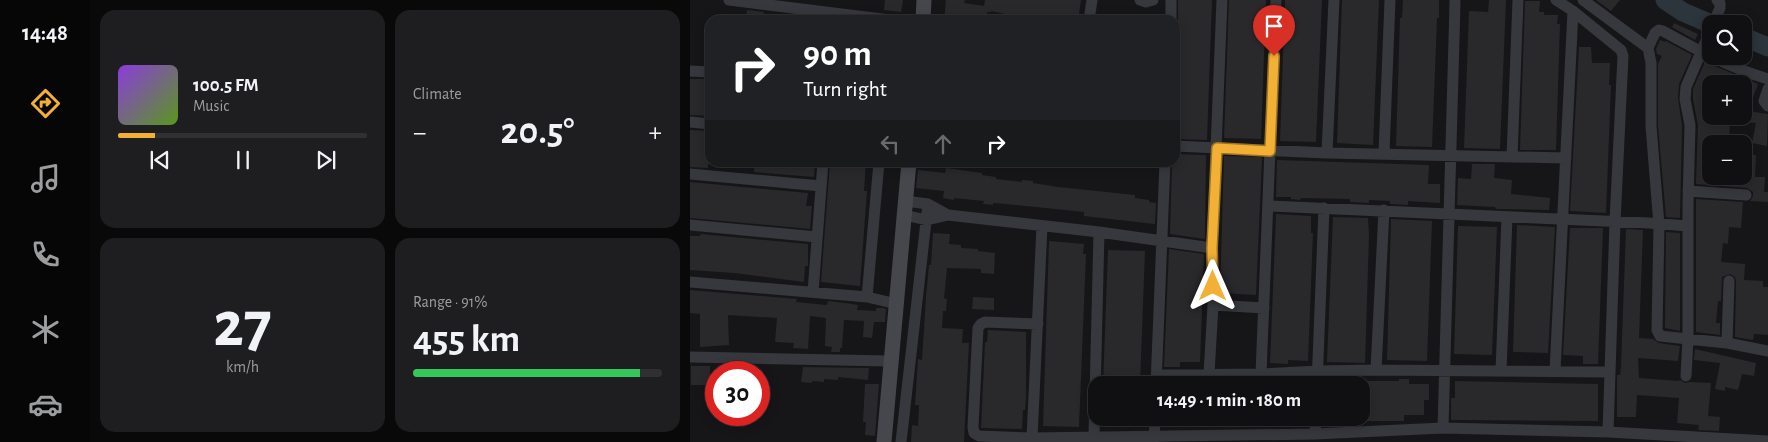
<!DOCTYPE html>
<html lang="en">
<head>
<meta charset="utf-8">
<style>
	:root { --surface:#101012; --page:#1e1e20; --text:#f1f3f6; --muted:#9c9d9f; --line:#303032; --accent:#f2b134 }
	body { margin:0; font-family:"Alegreya Sans",sans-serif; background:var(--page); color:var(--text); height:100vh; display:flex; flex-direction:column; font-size:19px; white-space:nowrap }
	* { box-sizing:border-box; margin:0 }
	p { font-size:16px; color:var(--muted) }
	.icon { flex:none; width:28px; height:28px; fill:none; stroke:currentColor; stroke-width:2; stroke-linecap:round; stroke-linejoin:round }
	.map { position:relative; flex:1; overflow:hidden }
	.drawer { display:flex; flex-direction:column; gap:10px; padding:10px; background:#09090a; width:600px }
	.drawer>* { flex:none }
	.guide { position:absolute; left:15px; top:15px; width:475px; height:152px; border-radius:15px; box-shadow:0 2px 12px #0003,0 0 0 1px var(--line); background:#202124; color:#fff; overflow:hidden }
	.tools { position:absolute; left:1012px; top:15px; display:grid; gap:10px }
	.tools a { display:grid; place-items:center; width:50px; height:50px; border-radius:10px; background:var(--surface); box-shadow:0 2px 12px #0003,0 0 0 1px var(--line); font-size:25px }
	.speed { position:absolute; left:15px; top:361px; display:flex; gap:10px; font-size:25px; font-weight:700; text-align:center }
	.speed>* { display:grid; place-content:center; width:65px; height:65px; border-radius:50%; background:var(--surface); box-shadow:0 2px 12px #0003,0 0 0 1px var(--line); line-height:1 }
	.speed .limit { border:8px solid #d22; background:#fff; color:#111 }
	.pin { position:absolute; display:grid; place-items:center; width:42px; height:42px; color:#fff; margin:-51px -21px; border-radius:50% 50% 50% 0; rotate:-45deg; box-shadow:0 0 5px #0007 }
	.pin .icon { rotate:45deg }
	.me { position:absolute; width:55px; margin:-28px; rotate:0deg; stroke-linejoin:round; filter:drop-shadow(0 0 4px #0008) }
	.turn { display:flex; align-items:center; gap:18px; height:105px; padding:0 15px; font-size:22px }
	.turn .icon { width:65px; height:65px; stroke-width:2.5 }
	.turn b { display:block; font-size:35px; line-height:42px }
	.lanes { display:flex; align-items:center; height:48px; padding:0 15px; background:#0003; justify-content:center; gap:25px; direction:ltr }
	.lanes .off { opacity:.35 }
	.big { font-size:38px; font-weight:700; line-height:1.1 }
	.drawer .widget { flex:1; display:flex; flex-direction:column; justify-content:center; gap:8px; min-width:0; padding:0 18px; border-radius:15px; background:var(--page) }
	.drawer .dial { align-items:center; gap:0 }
	.dial b { font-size:65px; line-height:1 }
	.song { display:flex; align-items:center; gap:15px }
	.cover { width:60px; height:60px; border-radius:8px; background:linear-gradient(135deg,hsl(270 70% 55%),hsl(90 70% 35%)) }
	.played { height:5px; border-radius:2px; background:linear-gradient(90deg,var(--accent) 15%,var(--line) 15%) }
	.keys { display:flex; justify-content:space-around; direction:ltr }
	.heat { display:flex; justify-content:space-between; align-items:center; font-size:28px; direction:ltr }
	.charge { height:8px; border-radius:4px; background:linear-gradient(90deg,#34c759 91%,var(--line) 0) }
	.drawer .tiles { flex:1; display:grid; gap:10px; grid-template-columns:repeat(2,1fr) }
	.trip { position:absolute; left:398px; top:376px; width:282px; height:50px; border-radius:15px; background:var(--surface); box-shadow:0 2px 12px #0003,0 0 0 1px var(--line); font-weight:700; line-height:50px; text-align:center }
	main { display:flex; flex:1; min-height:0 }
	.tabs { display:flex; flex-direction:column; width:90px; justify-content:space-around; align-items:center; background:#060607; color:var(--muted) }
	.tabs .icon { width:35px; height:35px }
	.tabs .current { color:var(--accent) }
	.tabs b { font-size:22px; color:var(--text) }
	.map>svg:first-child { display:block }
</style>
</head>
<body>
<main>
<nav class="tabs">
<b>14:48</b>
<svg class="icon current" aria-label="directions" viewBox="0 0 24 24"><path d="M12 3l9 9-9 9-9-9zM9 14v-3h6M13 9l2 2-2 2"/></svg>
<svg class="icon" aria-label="music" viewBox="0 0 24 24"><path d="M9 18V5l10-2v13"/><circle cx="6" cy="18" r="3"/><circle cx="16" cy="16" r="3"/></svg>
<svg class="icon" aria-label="phone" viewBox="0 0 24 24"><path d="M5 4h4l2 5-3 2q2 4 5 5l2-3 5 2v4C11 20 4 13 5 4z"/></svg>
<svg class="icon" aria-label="climate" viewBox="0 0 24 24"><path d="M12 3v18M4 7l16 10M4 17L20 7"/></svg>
<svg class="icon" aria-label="car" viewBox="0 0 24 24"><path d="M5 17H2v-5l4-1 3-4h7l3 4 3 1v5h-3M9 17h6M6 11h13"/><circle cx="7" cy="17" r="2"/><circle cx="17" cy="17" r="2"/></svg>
</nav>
<section class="drawer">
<div class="tiles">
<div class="widget">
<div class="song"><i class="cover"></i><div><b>100.5 FM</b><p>Music</p></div></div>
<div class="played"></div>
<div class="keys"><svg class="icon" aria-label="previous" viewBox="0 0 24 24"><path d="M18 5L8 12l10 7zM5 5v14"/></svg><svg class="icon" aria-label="pause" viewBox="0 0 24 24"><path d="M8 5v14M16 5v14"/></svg><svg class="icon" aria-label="next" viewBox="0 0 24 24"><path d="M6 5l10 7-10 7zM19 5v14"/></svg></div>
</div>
<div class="widget"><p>Climate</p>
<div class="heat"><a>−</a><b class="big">20.5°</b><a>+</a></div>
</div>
<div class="widget dial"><b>27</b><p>km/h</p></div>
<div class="widget"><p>Range · 91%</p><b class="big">455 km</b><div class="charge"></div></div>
</div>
</section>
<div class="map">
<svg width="1078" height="442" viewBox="0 0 1078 442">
	<rect width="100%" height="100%" fill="#161618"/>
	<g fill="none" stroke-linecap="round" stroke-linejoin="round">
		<!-- river -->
		<path stroke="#2c353c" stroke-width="19" d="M975,0L993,12L1021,24
			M1054,37L1078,47"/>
	</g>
	<!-- building -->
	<path fill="#29292c" d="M195,0H213L211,12L194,10Z
		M256,0H275L274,3L294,6L295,0H391L388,20H355L354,17L335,14L334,18L301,11V12H297V20H254Z
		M488,0H522L517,140L485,139V26L488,20Z
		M539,0H576L571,139L534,138Z
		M595,0H632L626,142L590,141Z
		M652,0H689L683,145L647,143Z
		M713,0H749V18H747L742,147L706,146L710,18H712Z
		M799,0H816L810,149L774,148L779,11L798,12Z
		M906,0H930L921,11Z
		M835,1H850L849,12H854V15H868L867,24H870L866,150H830Z
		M57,10L74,12L73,20H56Z
		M984,23L1008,34L1005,40L982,27Z
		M970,40L975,42L976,41L1002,55L989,84L988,98L992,126L990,218L976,217L968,126V64L972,56L967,54L966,49Z
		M889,47H901L902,63H920L919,85H921L916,213L880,211Z
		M1015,62L1068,84L1058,111L1078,114L1077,146L1062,143L1066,123L1054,122V84H1021V116H1040L1039,144H1021V176L1054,177V155H1066L1065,177H1075L1074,192H1078V202L1060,201L1063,196V192L1057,188L1006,184L1008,125L1003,99V89Z
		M0,79H20V116L0,115Z
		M0,130L20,131V164H18V168L0,167Z
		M485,154L516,155L515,239L480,234L482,162H485Z
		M534,156L571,157L572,159L566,295L530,293Z
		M587,160L739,165L738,184H750V203L718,201V205L700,204V201L679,200V203L660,202V199L611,198L610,200L601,199V197H586Z
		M65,162H125L124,177L64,172Z
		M140,162H176L174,191H177L170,286L131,282Z
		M782,164H805L804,178L822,180L821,194L860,198L859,210L806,209L805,207L767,205L768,178L781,179Z
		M256,168L292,173V175L306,177V179L332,182V180L343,181V183L368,187L445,195V198L459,200V202L466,203L465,224L394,216V212L316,204L303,203V205L293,204L294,201L264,198V200L253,198L254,191L226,188L228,170L255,173Z
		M0,182L118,193L116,206H122L120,229L0,218Z
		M1006,199L1053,202L1051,228L1039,227L1038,244L1033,243L1031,262L1055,264L1054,280L1073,281V287H1078V335L1064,334L1063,340L1045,337L1046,281L1045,277L1040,274L1032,277L1031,301H1028L1026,323H1030V335L1006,332Z
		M586,214L621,216V233H623L618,361L598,360V364L580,363Z
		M643,217L678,218L679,235L675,363L637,362Z
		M701,219L742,221L737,361L697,360Z
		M827,225L865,227L858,353L823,352Z
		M768,226L807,227L802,355L764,354Z
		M880,228H913L908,364H893V356L873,355Z
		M936,229L953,230L949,338L963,339L969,343L990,346L988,361L948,358L949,378L988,381L990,380L995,383L1000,382L1021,383L1018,416L1030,417L1029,431L1008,430L1009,425L987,423L989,398L947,395L946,417H927V375H930L931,367Z
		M976,232L990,233V331L975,328Z
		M243,233L260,234L259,244L271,245V248L288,249V251L305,253L304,274L291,273V269L257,268L254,298L257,299L256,311H253L252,328L273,329L272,343H279L274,442H221L222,425L228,426L229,405H225L228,359L232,360L236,297L239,265H241Z
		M11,234L118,244V266H115L114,282L44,273L0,270V236H10Z
		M359,241L394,244L393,254H396L389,427L353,426Z
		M479,249L514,254L510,362H490V367H474Z
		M418,250L455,251L450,385H413Z
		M0,290L107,299L106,302L137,305L138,301L155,303L168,305L167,310L186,311V308H193L196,309L195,322H184L182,338L173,337L174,321L154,320L152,348H150V352H141L142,347L135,346L136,318L120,316L118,349L103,348L104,343L85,342L87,318L38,315L39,345L10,347V314L0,313Z
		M283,297L304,298V310L282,309Z
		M298,330L336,332V398L335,410H333L332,429L291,428L295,342H297Z
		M1005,349L1066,363L1064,376L1052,374L1048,390L1035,387V391L1025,389L1030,363L1004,360Z
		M1,366H20V385H1Z
		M113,367L179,368L178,380L148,377V380L134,379V382L122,381V383L111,382Z
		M709,379H719V384H739V400H734V415H714V421H671V381H709Z
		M765,381L908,384V421L761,420V398H765Z
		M175,384H189L185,436L175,435L176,422H173Z"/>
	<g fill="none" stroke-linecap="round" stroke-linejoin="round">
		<!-- street -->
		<path stroke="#37383d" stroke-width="11" d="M39,0L200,20
			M450,0L456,2L463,0
			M866,0L883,11L931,50L933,56L925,222L918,432
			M893,0L958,48
			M399,20L402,0
			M481,20V0
			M1023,24L1030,8V3L1027,0
			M1021,29L996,87L995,99L1000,125L998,204V339L1037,343L1078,351
			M0,71L20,72
			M1078,89L1074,101L1078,106
			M0,122L20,124
			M485,146L637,153L876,158
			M637,153L644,0
			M694,153L700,0
			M822,157L828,0
			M0,174L131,186
			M998,191L1056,195
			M215,201L238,204L258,215
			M579,206L959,223L998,226
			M214,215L237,220L258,215L409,232L522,248
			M0,225L127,237
			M0,282L177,297L207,304
			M123,292L133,162
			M177,297L189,162
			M523,305L574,308
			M348,324L295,322L291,324L288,328L283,427L284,433L289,436L342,438L625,434L753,428L918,432L1078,441
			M1037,343L1039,281
			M0,357L200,361
			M686,370L694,210
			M811,371L817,217
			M865,371L883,11
			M519,374L523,305L522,248L532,0
			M571,374L586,0
			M467,375L571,374L628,371L686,370L920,372
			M996,376L998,339L970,336L967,330L969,225L961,126V63L958,48L965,33L969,30L973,31C1007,50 1041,68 1078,79
			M466,385L475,162
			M627,385L634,208
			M753,428C757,286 762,143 765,0
			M625,434L626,418
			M404,436L409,232
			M342,438L352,226
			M211,442L238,204
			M464,442L465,418"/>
		<!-- secondary -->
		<path stroke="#45474d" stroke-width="15" d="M233,20L234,0
			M194,442L219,162"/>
	</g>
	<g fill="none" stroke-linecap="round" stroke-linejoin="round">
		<defs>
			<path id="route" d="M523,286L522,248L527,148L580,151L584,56"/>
		</defs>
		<!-- route casing -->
		<use href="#route" stroke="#9d7322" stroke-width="12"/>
		<!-- route -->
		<use href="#route" stroke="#f2b134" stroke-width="9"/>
	</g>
</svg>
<div class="tools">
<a><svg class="icon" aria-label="search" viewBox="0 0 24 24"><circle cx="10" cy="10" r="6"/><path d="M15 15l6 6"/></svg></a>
<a>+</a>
<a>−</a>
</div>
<div class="speed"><div class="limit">30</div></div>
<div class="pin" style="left:584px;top:56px;background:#d93025"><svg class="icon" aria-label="arrive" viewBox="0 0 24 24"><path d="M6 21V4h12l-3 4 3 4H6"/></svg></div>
<svg class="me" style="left:523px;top:286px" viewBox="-20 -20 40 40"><path d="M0-17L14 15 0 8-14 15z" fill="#f2b134" stroke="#fff" stroke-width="4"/></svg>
<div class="trip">14:49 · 1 min · 180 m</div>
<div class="guide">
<div class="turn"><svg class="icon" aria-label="right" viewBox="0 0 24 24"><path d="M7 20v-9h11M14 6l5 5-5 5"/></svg><div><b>90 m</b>Turn right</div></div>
<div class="lanes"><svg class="icon off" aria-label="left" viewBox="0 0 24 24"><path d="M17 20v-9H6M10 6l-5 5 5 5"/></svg><svg class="icon off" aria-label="ahead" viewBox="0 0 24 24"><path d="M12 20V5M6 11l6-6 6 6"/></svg><svg class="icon" aria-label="right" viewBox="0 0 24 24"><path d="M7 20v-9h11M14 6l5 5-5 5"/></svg></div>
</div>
</div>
</main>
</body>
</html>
